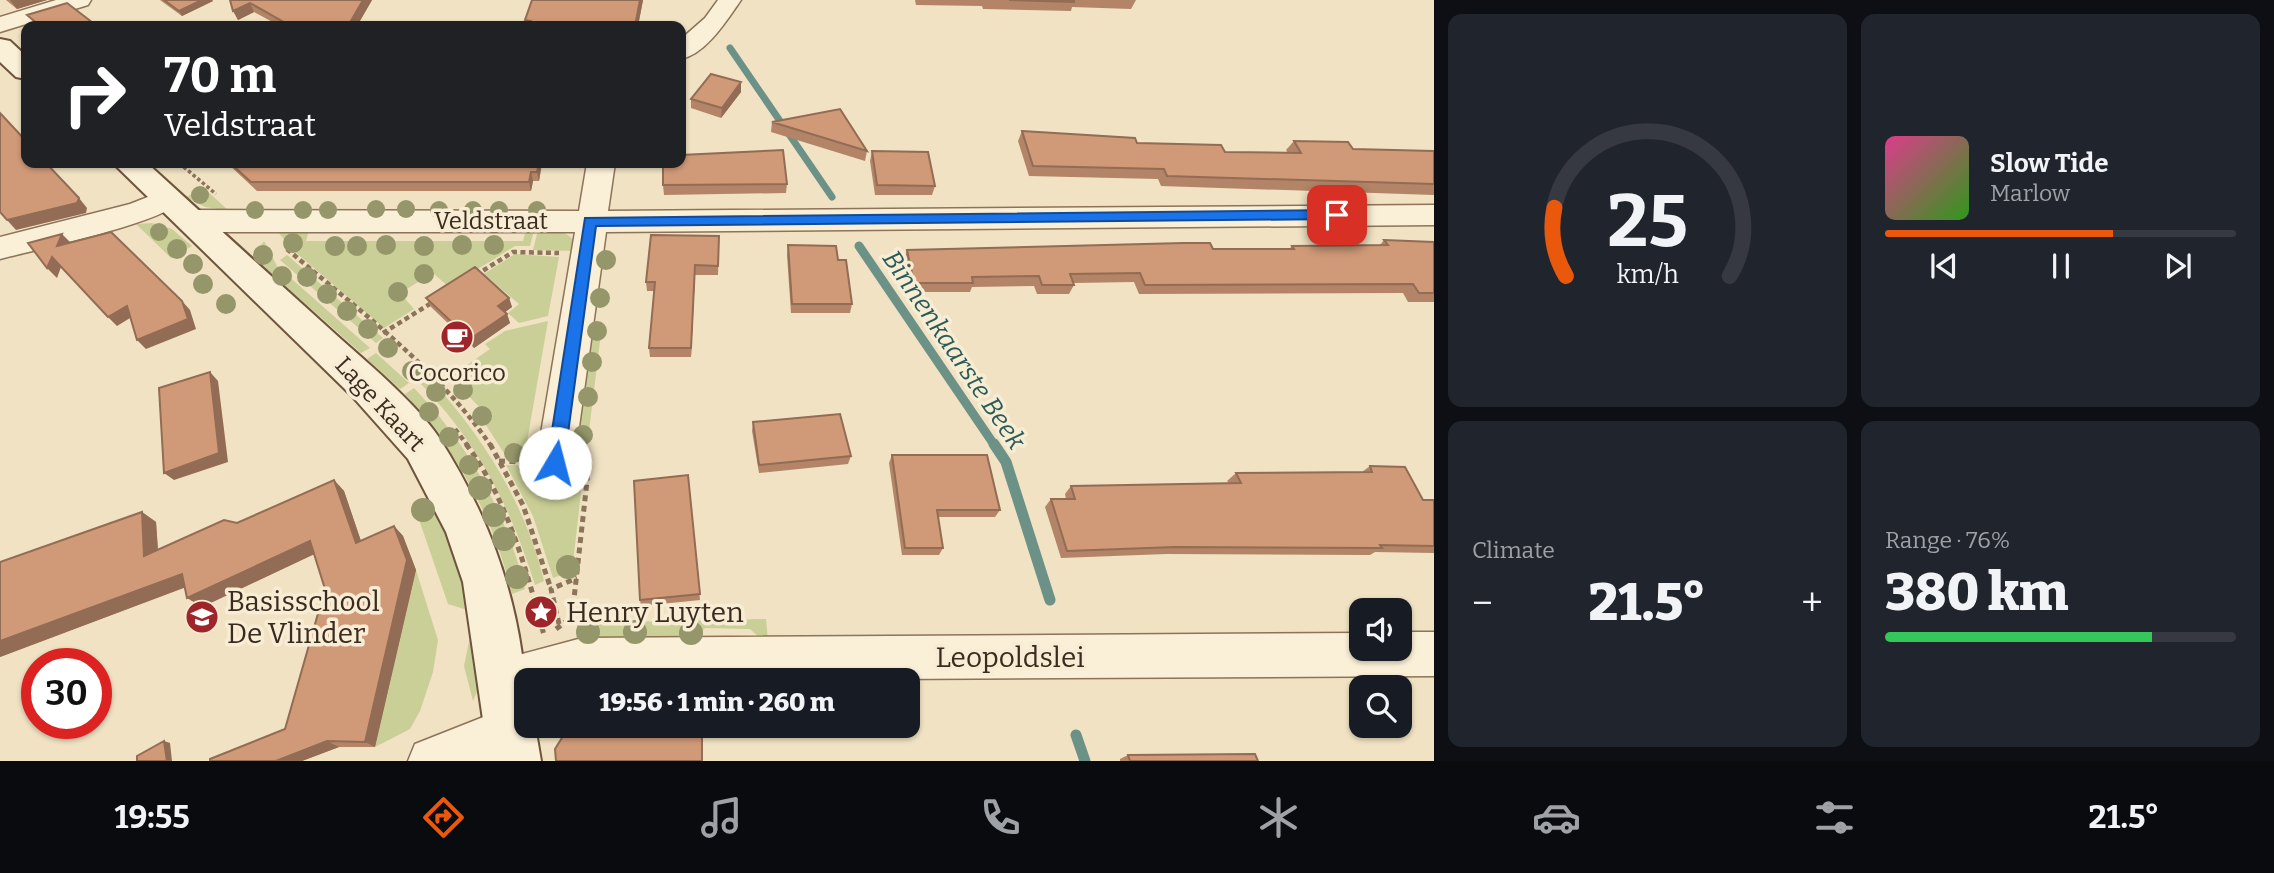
<!DOCTYPE html>
<html lang="en">
<head>
<meta charset="utf-8">
<style>
	:root { --surface:#171b24; --page:#20242c; --text:#f1f3f6; --muted:#9ea1a6; --line:#363941; --accent:#ea580c }
	body { margin:0; font-family:Bitter,serif; background:var(--page); color:var(--text); height:100vh; display:flex; flex-direction:column; font-size:26px; white-space:nowrap }
	* { box-sizing:border-box; margin:0 }
	p { font-size:23px; color:var(--muted) }
	.icon { flex:none; width:38px; height:38px; fill:none; stroke:currentColor; stroke-width:2; stroke-linecap:round; stroke-linejoin:round }
	.map { position:relative; flex:1; overflow:hidden }
	.side { display:flex; flex-direction:column; gap:14px; padding:14px; background:#0d0f14; width:840px }
	.side>* { flex:none }
	.hud { position:absolute; left:21px; top:21px; width:665px; height:147px; border-radius:14px; box-shadow:0 2px 5px #0004; background:#202124; color:#fff; overflow:hidden }
	.tools { position:absolute; left:1349px; top:598px; display:grid; gap:14px }
	.tools a { display:grid; place-items:center; width:63px; height:63px; border-radius:14px; background:var(--surface); box-shadow:0 2px 5px #0004; font-size:35px }
	.speed { position:absolute; left:21px; top:648px; display:flex; gap:14px; font-size:35px; font-weight:700; text-align:center }
	.speed>* { display:grid; place-content:center; width:91px; height:91px; border-radius:50%; background:var(--surface); box-shadow:0 2px 5px #0004; line-height:1 }
	.speed .limit { border:10px solid #d22; background:#fff; color:#111 }
	.pin { position:absolute; display:grid; place-items:center; width:60px; height:60px; color:#fff; margin:-30px; border-radius:14px; box-shadow:0 4px 10px #0006 }
	.me { position:absolute; width:77px; margin:-38px; rotate:8deg; stroke-linejoin:round; filter:drop-shadow(0 0 5px #0008) }
	.turn { display:flex; align-items:center; gap:24px; height:147px; padding:0 28px; font-size:32px }
	.turn .icon { width:91px; height:91px; stroke-width:2.5 }
	.turn b { display:block; font-size:49px; line-height:60px }
	.big { font-size:52px; font-weight:800; line-height:1.1 }
	.side .tile { flex:1; display:flex; flex-direction:column; justify-content:center; gap:10px; min-width:0; padding:0 24px; border-radius:14px; background:var(--page) }
	.side .dial { align-items:center; gap:0 }
	.dial svg { height:182px; overflow:visible; fill:none; stroke:var(--line); stroke-width:7; stroke-linecap:round; text-anchor:middle }
	.dial text { fill:var(--text); stroke:none }
	.song { display:flex; align-items:center; gap:21px }
	.cover { width:84px; height:84px; border-radius:10px; background:linear-gradient(135deg,hsl(330 70% 55%),hsl(110 70% 35%)) }
	.played { height:7px; border-radius:4px; background:linear-gradient(90deg,var(--accent) 65%,var(--line) 65%) }
	.keys { display:flex; justify-content:space-around; direction:ltr }
	.heat { display:flex; justify-content:space-between; align-items:center; font-size:38px; direction:ltr }
	.charge { height:10px; border-radius:5px; background:linear-gradient(90deg,#34c759 76%,var(--line) 0) }
	.side .tiles { flex:1; display:grid; gap:14px; grid-template-columns:repeat(2,1fr) }
	.trip { position:absolute; left:514px; top:668px; width:406px; height:70px; border-radius:14px; background:var(--surface); box-shadow:0 2px 5px #0004; font-weight:800; line-height:70px; text-align:center }
	.tab-bar { display:flex; height:112px; justify-content:space-around; align-items:center; background:#090b0e; color:var(--muted) }
	.tab-bar .icon { width:49px; height:49px }
	.tab-bar .on { color:var(--accent) }
	.tab-bar b { font-size:32px; color:var(--text) }
	main { display:flex; flex:1; min-height:0 }
	.map>svg:first-child { display:block }
</style>
</head>
<body>
<main>
<div class="map">
<svg width="1434" height="761" viewBox="0 0 1434 761">
	<rect width="100%" height="100%" fill="#f0e2c3"/>
	<!-- green -->
	<path fill="#cacf97" d="M204,188L229,211L205,207L186,197Z
		M152,223L172,229L192,246L171,258L136,224Z
		M287,230H309L306,241H523L526,230H534L530,246H515L449,287L433,273L400,293L414,309L384,328L294,251L278,232Z
		M538,230C556,231 574,229 576,251L533,250Z
		M264,241L277,266L370,348L361,353L256,260V252Z
		M515,254L559,257L548,316L519,323L508,313L519,304L484,274Z
		M287,255L383,338L376,343L280,260Z
		M548,321L524,459L507,458L484,422L490,418L450,377L490,349L485,344L505,331Z
		M592,325H602L588,439H577Z
		M376,353L409,383L400,389L367,359Z
		M429,378C483,436 525,503 544,581L535,585C510,505 479,445 421,384Z
		M414,388C468,444 507,513 525,589L512,594C494,518 457,452 405,394Z
		M506,465L584,467L572,571L553,578L533,516Z
		M429,497L451,546L469,607L464,609L448,604L414,505Z
		M416,570L438,640L433,672L420,711L410,729L375,747Z
		M766,619L768,641H763L750,629L705,628L693,641H576L578,623Z
		M475,635L479,687L473,701L464,666L470,637Z"/>
	<g fill="none" stroke-linecap="round" stroke-linejoin="round">
		<!-- stream-far2 -->
		<path stroke="#6c9288" stroke-width="7" d="M730,48L832,197"/>
		<!-- stream-far1 -->
		<path stroke="#6c9288" stroke-width="9" d="M859,246L995,446"/>
		<!-- stream -->
		<path stroke="#6c9288" stroke-width="11" d="M994,444L1006,462L1050,600
			M1076,735L1085,761"/>
		<defs>
			<path id="street" d="M56,0H91L88,5L0,32V17Z
				M718,0H741C727,20 706,54 681,59V39L705,18Z
				M587,163H615L608,211L1434,205V225L606,232L574,463L568,475L555,480L542,475L536,463L575,232H192L181,228L177,221L181,214L192,210L579,211Z
				M168,189L178,192L183,199C169,222 33,250 0,259V237L130,204Z
				M1400,632H1434V676L527,681V696L504,701L488,695L482,679L488,663L582,638L1362,633V649H1400Z
				M511,706L527,713V726L534,729L527,745L489,761H408L415,744Z"/>
			<path id="secondary" d="M0,39L10,41L26,56V79L16,77L0,62Z
				M113,163H147C208,219 270,275 332,331C363,359 415,402 438,436C495,524 527,621 527,726H535L541,761H489L463,582L446,532L408,459L352,396Z"/>
		</defs>
		<!-- street casing -->
		<use href="#street" stroke="#8c7359" stroke-width="3"/>
		<!-- secondary casing -->
		<use href="#secondary" stroke="#6e543c" stroke-width="4"/>
		<!-- path-far2 -->
		<path stroke="#8c7359" stroke-width="3.5" stroke-dasharray="3.5 2.5" stroke-linecap="butt" d="M179,163L216,194"/>
		<!-- path-far1 -->
		<path stroke="#8c7359" stroke-width="4.5" stroke-dasharray="5 3.5" stroke-linecap="butt" d="M287,249C359,311 437,367 491,446
			M476,275L513,252L559,253
			M383,333L433,302
			M455,429L468,446"/>
		<!-- path -->
		<path stroke="#8c7359" stroke-width="5" stroke-dasharray="6 4.5" stroke-linecap="butt" d="M466,444C508,500 526,569 544,635
			M490,444L523,505L551,589
			M499,461L522,462
			M559,624L551,589L577,578
			M556,629L572,617L588,472"/>
		<!-- street -->
		<use href="#street" fill="#faefd7" fill-rule="evenodd"/>
		<!-- secondary -->
		<use href="#secondary" fill="#faefd7" fill-rule="evenodd"/>
	</g>
	<!-- trees -->
	<g fill="#96966b">
		<circle cx="200" cy="195" r="9"/>
		<circle cx="376" cy="209" r="9"/>
		<circle cx="406" cy="209" r="9"/>
		<circle cx="255" cy="210" r="9"/>
		<circle cx="303" cy="210" r="9"/>
		<circle cx="328" cy="210" r="9"/>
		<circle cx="439" cy="210" r="9"/>
		<circle cx="473" cy="210" r="9"/>
		<circle cx="499" cy="210" r="9"/>
		<circle cx="537" cy="210" r="9"/>
		<circle cx="159" cy="232" r="9"/>
		<circle cx="293" cy="243" r="10"/>
		<circle cx="386" cy="245" r="10"/>
		<circle cx="462" cy="245" r="10"/>
		<circle cx="494" cy="245" r="10"/>
		<circle cx="335" cy="246" r="10"/>
		<circle cx="357" cy="246" r="10"/>
		<circle cx="424" cy="246" r="10"/>
		<circle cx="177" cy="249" r="10"/>
		<circle cx="263" cy="255" r="10"/>
		<circle cx="606" cy="260" r="10"/>
		<circle cx="193" cy="264" r="10"/>
		<circle cx="424" cy="274" r="10"/>
		<circle cx="282" cy="276" r="10"/>
		<circle cx="307" cy="277" r="10"/>
		<circle cx="203" cy="284" r="10"/>
		<circle cx="398" cy="292" r="10"/>
		<circle cx="327" cy="294" r="10"/>
		<circle cx="600" cy="298" r="10"/>
		<circle cx="226" cy="304" r="10"/>
		<circle cx="347" cy="311" r="10"/>
		<circle cx="368" cy="329" r="10"/>
		<circle cx="597" cy="331" r="10"/>
		<circle cx="388" cy="348" r="10"/>
		<circle cx="592" cy="362" r="10"/>
		<circle cx="412" cy="371" r="10"/>
		<circle cx="463" cy="390" r="10"/>
		<circle cx="436" cy="392" r="10"/>
		<circle cx="588" cy="397" r="10"/>
		<circle cx="429" cy="412" r="10"/>
		<circle cx="482" cy="416" r="10"/>
		<circle cx="583" cy="435" r="10"/>
		<circle cx="449" cy="437" r="10"/>
		<circle cx="514" cy="453" r="10"/>
		<circle cx="469" cy="465" r="10"/>
		<circle cx="533" cy="472" r="10"/>
		<circle cx="578" cy="474" r="12"/>
		<circle cx="480" cy="488" r="12"/>
		<circle cx="423" cy="510" r="12"/>
		<circle cx="494" cy="515" r="12"/>
		<circle cx="504" cy="539" r="12"/>
		<circle cx="568" cy="567" r="12"/>
		<circle cx="517" cy="577" r="12"/>
		<circle cx="588" cy="632" r="12"/>
		<circle cx="635" cy="632" r="12"/>
		<circle cx="691" cy="633" r="12"/>
	</g>
	<!-- wall -->
	<path fill="#b38467" d="M6,0H47L17,9Z
		M160,0H212L213,1L182,16Z
		M230,0H372L357,26H280L254,12L238,20Z
		M532,0H643L638,26H526L525,20Z
		M915,0H1136L1131,9L1072,7L1071,11L983,9L982,6L916,5Z
		M741,82V92L721,118L691,108V99Z
		M772,122L867,151L865,161L771,132Z
		M1022,131L1225,152L1288,153L1286,150L1294,141L1353,149L1434,151V195L1161,186L1158,179L1029,176L1018,141Z
		M872,151L935,186L932,195H875L870,161Z
		M227,163H542L539,181H533L531,191H257Z
		M787,184L786,193L664,195L663,185Z
		M719,236L718,275H695L691,357H650L649,348L654,291H647L646,282Z
		M1384,240L1434,242V302H1408L1403,293L1139,294L1134,282L1073,283L1074,285L1069,294H1037L1034,286L972,287L970,292H911L904,260L907,250L1289,249L1292,246L1380,245Z
		M788,245L838,260L852,304L850,313H791L787,255Z
		M426,298H509L512,307L505,312L507,314L510,323L474,348L431,307Z
		M753,422L851,456L848,464L759,473L752,431Z
		M892,455L1000,510L995,517H938L943,548L939,555H902L889,463Z
		M1370,466L1423,500H1434V553L1375,552L1370,555L1166,554L1061,558L1045,507L1051,499H1066L1065,494L1071,486L1229,483L1227,481L1236,473L1362,472Z
		M688,475L700,600L641,606L640,600Z
		M334,480L344,491L361,541L394,526L403,536L416,570L375,747H339L302,761H210L285,729L325,589L314,554L202,607L185,587L0,657L142,512L156,522L158,550L237,523Z
		M1128,755L1258,761H1120V759Z"/>
	<!-- shaded-wall -->
	<path fill="#926c54" d="M10,0H47L17,9Z
		M202,0H212L213,1L182,16L179,11Z
		M363,0H372L357,26H348Z
		M640,0H643L638,26H635Z
		M250,3L254,12L238,20L233,11Z
		M741,82V92L721,118L722,108Z
		M539,163H542L539,181L537,172Z
		M531,172L533,181L531,191L529,182Z
		M79,198L87,208L86,213L16,230L7,220Z
		M62,234L72,244L57,246Z
		M52,257L61,267L57,278L47,268Z
		M695,265V275L691,357V348Z
		M509,298L512,307L501,315L498,306Z
		M182,301L190,310L196,329L146,349L137,340Z
		M127,306L135,315L117,326L108,317Z
		M507,314L510,323L474,348L470,339Z
		M210,372L218,381L228,462L174,480L164,473Z
		M334,480L344,491L365,553L356,543Z
		M142,512L156,522L159,566L144,556Z
		M394,526L403,536L416,570L375,747L365,742Z
		M310,541L321,551L202,607L187,598Z
		M182,574L197,583L0,657V641Z
		M164,741L170,743L172,761H167Z
		M327,741L339,747L302,761H276Z"/>
	<!-- building -->
	<path fill="#d09a78" stroke="#926c54" stroke-width="2" d="M164,0H202L179,11Z
		M230,0H363L348,26H291L250,3L233,11Z
		M532,0H640L635,26H530L531,21L525,20Z
		M1009,0H1074V2Z
		M67,3L97,26H40L27,15Z
		M159,23L163,26H152Z
		M711,74L741,82L722,108L691,99Z
		M840,109L867,151L772,122Z
		M0,113L26,141V163H46L79,198L77,203L7,220L0,212Z
		M1022,131L1135,138L1137,143L1221,145L1225,152L1301,153L1294,141L1348,142L1353,149L1434,151V184L1167,176L1164,169L1033,166Z
		M783,150L787,184L663,185V163H681V155Z
		M872,151L928,152L935,186L877,185Z
		M230,163H539L537,172H531L529,182H251Z
		M111,232L182,301L188,319L137,340L127,306L108,317L52,257L47,268L28,243L62,234L57,246Z
		M651,235L719,236L718,266L695,265L691,348H649L655,282H646Z
		M1384,240L1434,242V293H1419L1413,284L1145,285L1140,273L1070,274L1074,285H1042L1039,276L972,277L973,283H914L907,250L1184,243H1210L1213,249H1294L1292,246L1388,245Z
		M788,245L836,246L838,260H846L852,304H792Z
		M475,267L509,298L498,306L507,314L470,339L426,298Z
		M210,372L219,453L164,473L159,388Z
		M840,414L851,456L759,465L753,422Z
		M892,455H987L1000,510H937L943,548H905Z
		M1370,466L1405,467L1423,500H1434V546L1380,545L1382,548L1175,547L1067,551L1051,499H1075L1071,486L1241,483L1236,473L1372,472Z
		M688,475L700,594L640,600L634,481Z
		M334,480L356,543L394,526L407,560L365,742L327,741L276,761H210V759L285,729L325,589L310,541L187,598L182,574L0,641V562L142,512L144,556L224,520L237,523Z
		M600,726H702V761H556L555,749L565,733Z
		M164,741L167,761H137V756Z
		M1255,754L1258,761H1130L1128,755Z"/>
	<!-- route -->
	<path fill="#1a73e8" stroke="#114b97" stroke-width="2" d="M1337,210L1344,215L1337,219L596,226L564,463L555,471L547,463L585,218Z"/>
	<!-- icons -->
	<defs>
		<symbol id="cafe-disc" viewBox="-11 -11 22 22"><circle r="9.5" fill="#9e262a" stroke="#f7ecd4"/><path d="M-5.5-4.5H6V0H3Q3 3.5 0 3.5H-2.5Q-5.5 3.5-5.5 0ZM3-3.2v2h1.7v-2ZM-6 4.5H4V6H-6Z" fill="#fff"/></symbol>
		<symbol id="sight-disc" viewBox="-11 -11 22 22"><circle r="9.5" fill="#9e262a" stroke="#f7ecd4"/><path d="M0-6L1.8-2.2L6-1.7L2.9 1.2L3.7 5.4L0 3.3L-3.7 5.4L-2.9 1.2L-6-1.7L-1.8-2.2Z" fill="#fff"/></symbol>
		<symbol id="school-disc" viewBox="-11 -11 22 22"><circle r="9.5" fill="#9e262a" stroke="#f7ecd4"/><path d="M0-5L7-2L0 1L-7-2ZM-4 1L0 2.5L4 1V4Q0 6-4 4Z" fill="#fff"/></symbol>
	</defs>
	<g fill-rule="evenodd">
		<use href="#cafe-disc" x="438" y="318" width="38" height="38"/>
		<use href="#sight-disc" x="522" y="593" width="38" height="38"/>
		<use href="#school-disc" x="183" y="598" width="38" height="38"/>
	</g>
	<g text-anchor="middle" dominant-baseline="central" stroke-width="7" stroke-linejoin="round" paint-order="stroke">
		<!-- street labels -->
		<g font-size="24" fill="#3b2b1e" stroke="#f7ecd4">
			<text x="491" y="221">Veldstraat</text>
			<text transform="translate(380 404) rotate(47)">Lage Kaart</text>
		</g>
		<!-- poi labels -->
		<g font-size="24" fill="#3b2b1e" stroke="#f7ecd4">
			<text x="457" y="373">Cocorico</text>
		</g>
		<!-- water labels -->
		<g font-size="26" font-style="italic" fill="#2c5b57" stroke="#f7ecd4">
			<text transform="translate(954 350) rotate(56)">Binnenkaarste Beek</text>
		</g>
		<!-- near-poi labels -->
		<g font-size="28" fill="#3b2b1e" stroke="#f7ecd4" text-anchor="start">
			<text x="227" y="601">Basisschool<tspan x="227" dy="32">De Vlinder</tspan></text>
			<text x="566" y="612">Henry Luyten</text>
		</g>
		<!-- near-street labels -->
		<g font-size="28" fill="#3b2b1e" stroke="#f7ecd4">
			<text x="1010" y="657">Leopoldslei</text>
		</g>
	</g>
</svg>
<div class="tools">
<a><svg class="icon" aria-label="sound" viewBox="0 0 24 24"><path d="M4 9h4l5-4v14l-5-4H4zM17 9q2 3 0 6"/></svg></a>
<a><svg class="icon" aria-label="search" viewBox="0 0 24 24"><circle cx="10" cy="10" r="6"/><path d="M15 15l6 6"/></svg></a>
</div>
<div class="speed"><div class="limit">30</div></div>
<div class="pin" style="left:1337px;top:215px;background:#d93025"><svg class="icon" aria-label="arrive" viewBox="0 0 24 24"><path d="M6 21V4h12l-3 4 3 4H6"/></svg></div>
<svg class="me" style="left:555px;top:463px" viewBox="-20 -20 40 40"><circle r="19" fill="#fff"/><path d="M0-13L10 11 0 6-10 11z" fill="#1a73e8"/></svg>
<div class="trip">19:56 · 1 min · 260 m</div>
<div class="hud">
<div class="turn"><svg class="icon" aria-label="right" viewBox="0 0 24 24"><path d="M7 20v-9h11M14 6l5 5-5 5"/></svg><div><b>70 m</b>Veldstraat</div></div>
</div>
</div>
<section class="side">
<div class="tiles">
<div class="tile dial"><svg viewBox="0 0 100 80">
<path d="M14 69A42 42 0 1 1 86 69"/>
<path d="M14 69A42 42 0 0 1 9 39" stroke="#ea580c"/>
<text x="50" y="56" font-size="32" font-weight="700">25</text>
<text x="50" y="72" font-size="11">km/h</text>
</svg></div>
<div class="tile">
<div class="song"><i class="cover"></i><div><b>Slow Tide</b><p>Marlow</p></div></div>
<div class="played"></div>
<div class="keys"><svg class="icon" aria-label="previous" viewBox="0 0 24 24"><path d="M18 5L8 12l10 7zM5 5v14"/></svg><svg class="icon" aria-label="pause" viewBox="0 0 24 24"><path d="M8 5v14M16 5v14"/></svg><svg class="icon" aria-label="next" viewBox="0 0 24 24"><path d="M6 5l10 7-10 7zM19 5v14"/></svg></div>
</div>
<div class="tile"><p>Climate</p>
<div class="heat"><a>−</a><b class="big">21.5°</b><a>+</a></div>
</div>
<div class="tile"><p>Range · 76%</p><b class="big">380 km</b><div class="charge"></div></div>
</div>
</section>
</main>
<nav class="tab-bar">
<b>19:55</b>
<svg class="icon on" aria-label="directions" viewBox="0 0 24 24"><path d="M12 3l9 9-9 9-9-9zM9 14v-3h6M13 9l2 2-2 2"/></svg>
<svg class="icon" aria-label="music" viewBox="0 0 24 24"><path d="M9 18V5l10-2v13"/><circle cx="6" cy="18" r="3"/><circle cx="16" cy="16" r="3"/></svg>
<svg class="icon" aria-label="phone" viewBox="0 0 24 24"><path d="M5 4h4l2 5-3 2q2 4 5 5l2-3 5 2v4C11 20 4 13 5 4z"/></svg>
<svg class="icon" aria-label="climate" viewBox="0 0 24 24"><path d="M12 3v18M4 7l16 10M4 17L20 7"/></svg>
<svg class="icon" aria-label="car" viewBox="0 0 24 24"><path d="M5 17H2v-5l4-1 3-4h7l3 4 3 1v5h-3M9 17h6M6 11h13"/><circle cx="7" cy="17" r="2"/><circle cx="17" cy="17" r="2"/></svg>
<svg class="icon" aria-label="filters" viewBox="0 0 24 24"><path d="M4 7h16M4 17h16"/><circle cx="9" cy="7" r="2"/><circle cx="15" cy="17" r="2"/></svg>
<b>21.5°</b>
</nav>
</body>
</html>
